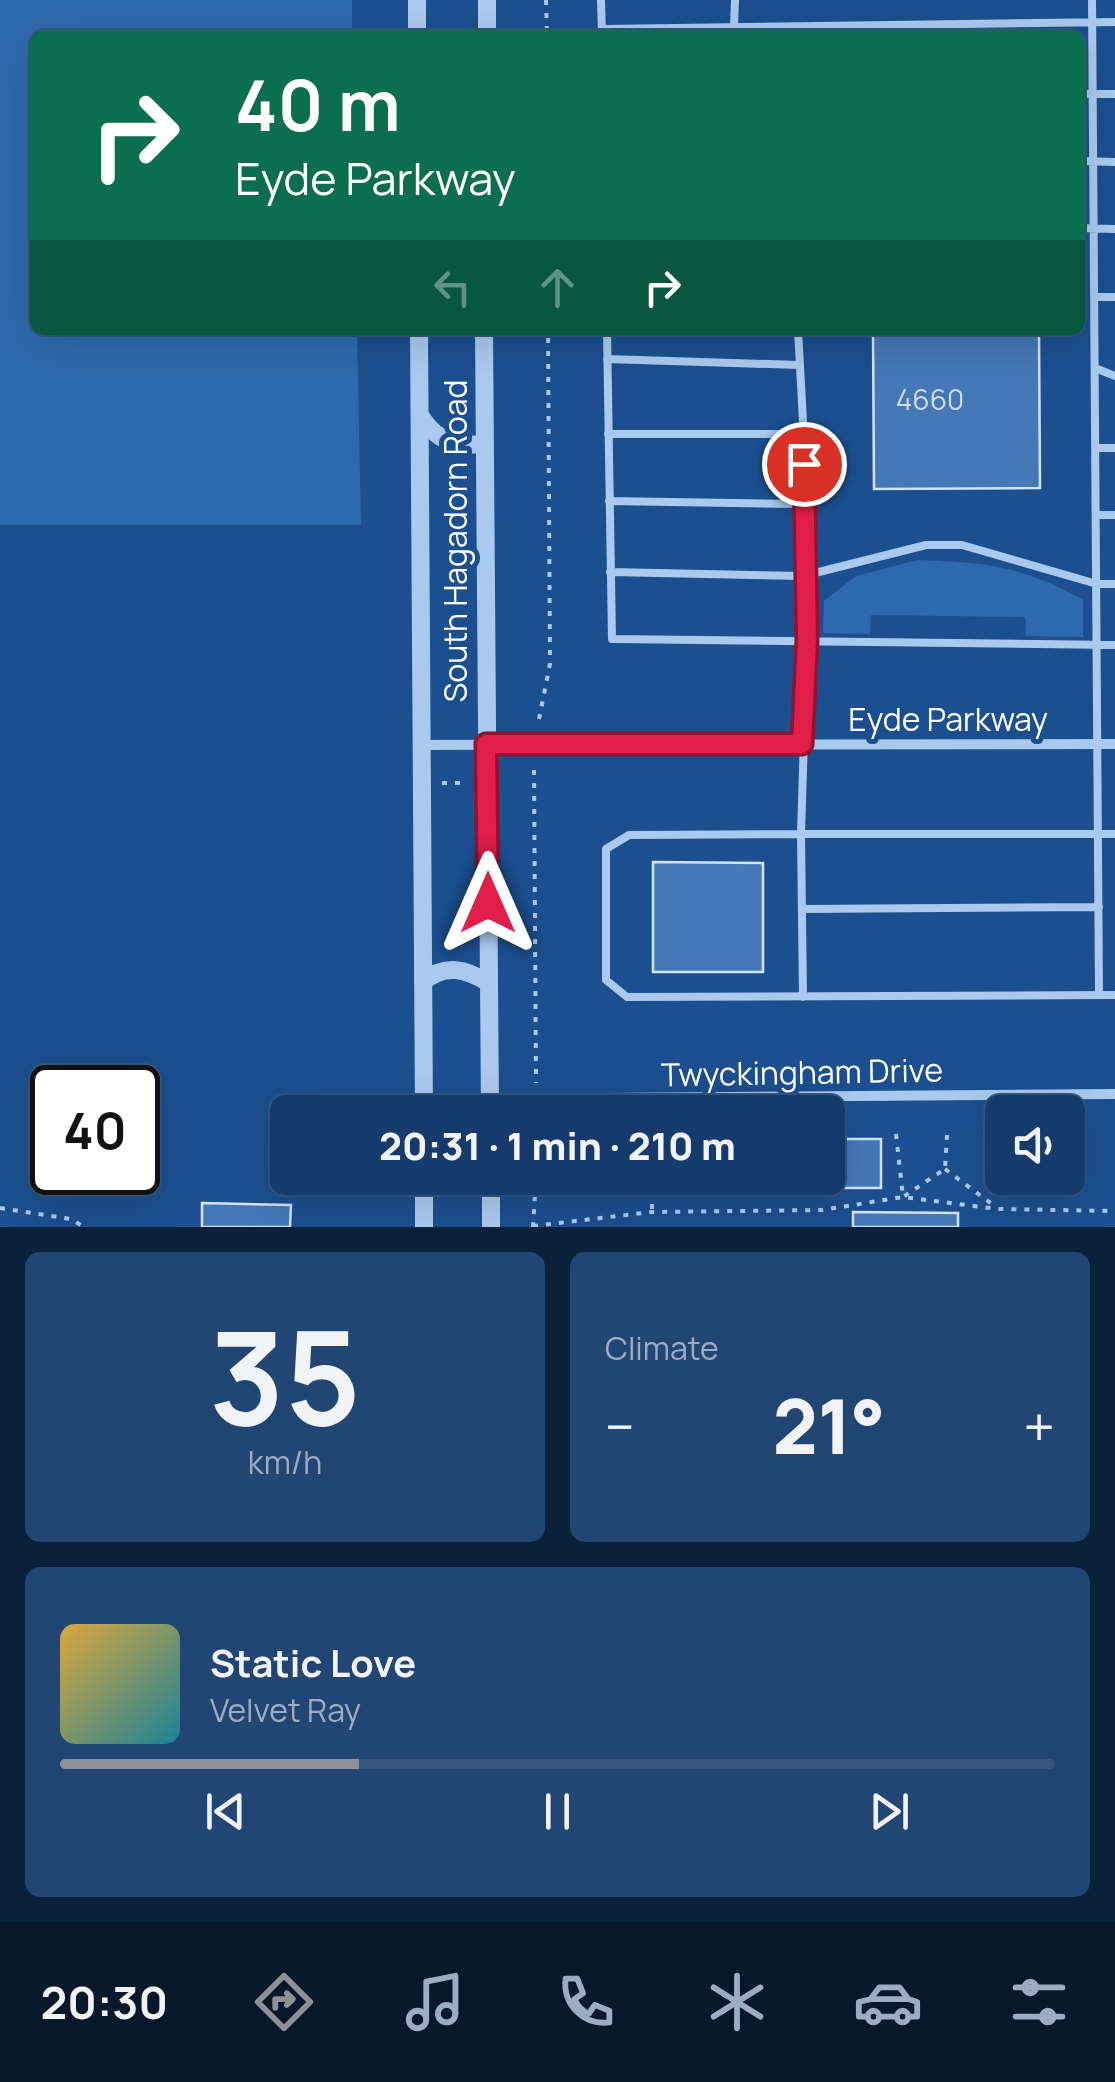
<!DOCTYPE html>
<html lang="en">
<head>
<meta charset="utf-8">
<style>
	:root { --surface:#143b6b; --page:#214673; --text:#f1f3f6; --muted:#9dadc1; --line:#33557e; --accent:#8c9099 }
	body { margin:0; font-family:Manrope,sans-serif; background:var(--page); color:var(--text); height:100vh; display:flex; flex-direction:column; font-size:38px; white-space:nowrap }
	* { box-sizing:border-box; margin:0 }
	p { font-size:32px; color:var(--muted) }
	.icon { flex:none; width:55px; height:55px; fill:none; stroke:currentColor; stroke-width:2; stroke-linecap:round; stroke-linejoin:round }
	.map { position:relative; height:1227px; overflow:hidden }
	.details { display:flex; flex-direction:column; gap:25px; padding:25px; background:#0b203b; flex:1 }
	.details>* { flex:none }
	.banner { position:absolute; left:30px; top:30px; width:1055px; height:305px; border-radius:15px; box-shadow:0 10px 40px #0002,0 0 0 2px var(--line); background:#0b6e4f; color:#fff; overflow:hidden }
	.buttons { position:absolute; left:985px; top:1095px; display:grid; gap:20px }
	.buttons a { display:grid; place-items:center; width:100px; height:100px; border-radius:15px; background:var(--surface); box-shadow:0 10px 40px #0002,0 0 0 2px var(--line); font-size:50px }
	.speed { position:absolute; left:30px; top:1065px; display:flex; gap:20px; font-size:50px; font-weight:700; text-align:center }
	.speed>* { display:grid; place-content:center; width:130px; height:130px; border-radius:50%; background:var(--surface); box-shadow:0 10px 40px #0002,0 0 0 2px var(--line); line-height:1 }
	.speed .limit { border:5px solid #111; border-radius:15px; background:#fff; color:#111 }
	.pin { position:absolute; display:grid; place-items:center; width:85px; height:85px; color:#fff; margin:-42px; border:5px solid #fff; border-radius:50%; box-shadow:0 2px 10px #0007 }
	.me { position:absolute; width:110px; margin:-55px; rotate:0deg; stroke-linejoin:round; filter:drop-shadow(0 0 8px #0008) }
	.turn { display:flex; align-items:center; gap:35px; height:210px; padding:0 40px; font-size:45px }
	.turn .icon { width:130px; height:130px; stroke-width:2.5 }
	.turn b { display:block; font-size:70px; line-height:85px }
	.lanes { display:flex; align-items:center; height:95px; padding:0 40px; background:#0003; justify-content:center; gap:50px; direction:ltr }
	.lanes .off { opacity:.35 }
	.big { font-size:75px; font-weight:800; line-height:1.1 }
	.details .card { flex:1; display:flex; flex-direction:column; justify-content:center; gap:15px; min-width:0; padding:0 35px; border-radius:15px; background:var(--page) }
	.details .dial { align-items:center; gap:0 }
	.dial b { font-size:130px; line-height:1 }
	.song { display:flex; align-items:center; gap:30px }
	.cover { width:120px; height:120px; border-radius:15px; background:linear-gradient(135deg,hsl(40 70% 55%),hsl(190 70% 35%)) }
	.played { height:10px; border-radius:5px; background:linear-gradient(90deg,var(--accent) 30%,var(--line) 30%) }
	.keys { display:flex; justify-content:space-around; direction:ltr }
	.heat { display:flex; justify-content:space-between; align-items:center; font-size:55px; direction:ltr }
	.details .tiles { flex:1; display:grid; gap:25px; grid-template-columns:1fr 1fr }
	.card:last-child { grid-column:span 2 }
	.trip { position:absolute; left:270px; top:1095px; width:575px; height:100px; border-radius:15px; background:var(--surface); box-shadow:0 10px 40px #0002,0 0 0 2px var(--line); font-weight:800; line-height:100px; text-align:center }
	.dock { display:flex; height:160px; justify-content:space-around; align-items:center; background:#08182b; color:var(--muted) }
	.dock .icon { width:70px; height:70px }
	.dock .on { color:var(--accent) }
	.dock b { font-size:45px; color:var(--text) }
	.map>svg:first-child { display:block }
</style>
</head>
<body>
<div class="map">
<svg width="1115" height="1227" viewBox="0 0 1115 1227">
	<rect width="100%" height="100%" fill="#1b4f8f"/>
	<!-- green -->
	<path fill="#2e69ad" d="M0,0H352V35H35V330H357L361,525H0Z
		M917,560C984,562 1023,566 1083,600V637L1026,636L1025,617L871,615L870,634L823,633L824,601L856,576Z"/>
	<!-- building -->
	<path fill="#4478b7" stroke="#cfe3fa" stroke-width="2.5" d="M873,330H1039L1040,488L874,489Z
		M653,862L763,863V972H653Z
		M828,1139H881V1188H676V1178H828Z
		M202,1203L291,1205L290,1227H202Z
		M853,1212L958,1213V1227H853Z"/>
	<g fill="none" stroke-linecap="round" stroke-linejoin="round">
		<!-- path -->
		<path stroke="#a9c9ee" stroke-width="4" stroke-dasharray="5 8" stroke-linecap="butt" d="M546,0L547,35
			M539,719L550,664L548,330
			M534,770L536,1083
			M442,783H468
			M896,1134L903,1197L945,1169L947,1135
			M945,1169L997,1208
			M652,1178V1212
			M0,1208L71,1219L84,1227
			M533,1226L652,1212L822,1210L903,1197L998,1209L1115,1211
			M533,1227L536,1178"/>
		<!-- service -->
		<path stroke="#a9c9ee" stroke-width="8" d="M601,0L602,35
			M1092,0L1099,995
			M734,27L735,0
			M602,29L1115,22
			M1080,94H1115
			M1080,161L1115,162
			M1080,228L1115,229
			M1095,297H1115
			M607,330L612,639L1115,645
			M798,330L807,494L802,504L807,640L801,834L629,835L606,849V980L627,997L1115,995
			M607,359L799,365
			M1095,368L1115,376
			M608,434H800
			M1096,448H1115
			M609,501L802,504
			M1096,515H1115
			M610,572L803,576L926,545H962L1097,584H1115
			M802,909L1099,907
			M803,997L801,834H1115"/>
		<!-- minor -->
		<path stroke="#a9c9ee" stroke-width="10" d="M422,745L1115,744
			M490,1099L1115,1094"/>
		<!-- tertiary -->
		<path stroke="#a9c9ee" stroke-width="18" d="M417,0V35
			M487,35V0
			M419,330L424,1112
			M484,330L490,1112
			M420,415C434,439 456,449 484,443
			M423,982C445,963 466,969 489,983
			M424,1178V1227
			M491,1178V1227"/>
	</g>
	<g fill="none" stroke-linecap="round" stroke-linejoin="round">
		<defs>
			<path id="route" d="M488,903L486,744H802L807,640L804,464"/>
		</defs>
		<!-- route casing -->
		<use href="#route" stroke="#92132f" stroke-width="25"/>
		<!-- route -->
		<use href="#route" stroke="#e11d48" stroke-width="18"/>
	</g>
	<g text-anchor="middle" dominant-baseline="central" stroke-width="10" stroke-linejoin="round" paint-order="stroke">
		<!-- number labels -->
		<g font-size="28" fill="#d0dded">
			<text x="930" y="399">4660</text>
		</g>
		<!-- street labels -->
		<g font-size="32" fill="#fff" stroke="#1b4f8f">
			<text transform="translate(455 541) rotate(-90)">South Hagadorn Road</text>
			<text x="948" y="719">Eyde Parkway</text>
			<text transform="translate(802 1072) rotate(-1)">Twyckingham Drive</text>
		</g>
	</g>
</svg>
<div class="buttons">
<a><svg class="icon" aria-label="sound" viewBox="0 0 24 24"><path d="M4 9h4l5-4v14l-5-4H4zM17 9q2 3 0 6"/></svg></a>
</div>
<div class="speed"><div class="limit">40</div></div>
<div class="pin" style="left:804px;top:464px;background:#d93025"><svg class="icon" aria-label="arrive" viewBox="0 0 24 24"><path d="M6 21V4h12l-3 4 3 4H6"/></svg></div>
<svg class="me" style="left:488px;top:903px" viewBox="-20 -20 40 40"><path d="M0-17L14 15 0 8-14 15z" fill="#e11d48" stroke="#fff" stroke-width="4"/></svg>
<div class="trip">20:31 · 1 min · 210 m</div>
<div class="banner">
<div class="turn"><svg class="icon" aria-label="right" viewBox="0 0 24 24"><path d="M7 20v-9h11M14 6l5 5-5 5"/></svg><div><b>40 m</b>Eyde Parkway</div></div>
<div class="lanes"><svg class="icon off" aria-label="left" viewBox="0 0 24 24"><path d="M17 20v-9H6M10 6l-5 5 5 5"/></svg><svg class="icon off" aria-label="ahead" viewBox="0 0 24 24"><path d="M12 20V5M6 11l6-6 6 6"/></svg><svg class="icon" aria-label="right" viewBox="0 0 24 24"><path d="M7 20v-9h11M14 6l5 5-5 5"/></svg></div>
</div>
</div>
<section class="details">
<div class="tiles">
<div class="card dial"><b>35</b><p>km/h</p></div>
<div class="card"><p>Climate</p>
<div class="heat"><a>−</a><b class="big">21°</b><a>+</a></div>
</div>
<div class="card">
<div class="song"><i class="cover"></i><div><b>Static Love</b><p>Velvet Ray</p></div></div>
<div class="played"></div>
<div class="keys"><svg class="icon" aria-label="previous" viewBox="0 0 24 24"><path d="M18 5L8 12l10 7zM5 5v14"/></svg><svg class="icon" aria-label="pause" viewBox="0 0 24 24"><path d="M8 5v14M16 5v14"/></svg><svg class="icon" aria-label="next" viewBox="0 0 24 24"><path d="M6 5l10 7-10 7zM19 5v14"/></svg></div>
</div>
</div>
</section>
<nav class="dock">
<b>20:30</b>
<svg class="icon on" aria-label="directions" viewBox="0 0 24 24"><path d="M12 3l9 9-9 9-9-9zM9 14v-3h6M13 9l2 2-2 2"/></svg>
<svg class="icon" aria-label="music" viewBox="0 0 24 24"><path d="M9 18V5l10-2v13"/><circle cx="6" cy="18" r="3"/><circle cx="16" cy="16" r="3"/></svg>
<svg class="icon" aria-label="phone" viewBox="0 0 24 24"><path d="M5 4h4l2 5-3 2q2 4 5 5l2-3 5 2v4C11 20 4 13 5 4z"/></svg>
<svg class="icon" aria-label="climate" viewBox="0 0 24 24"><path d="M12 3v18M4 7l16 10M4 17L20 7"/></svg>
<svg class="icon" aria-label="car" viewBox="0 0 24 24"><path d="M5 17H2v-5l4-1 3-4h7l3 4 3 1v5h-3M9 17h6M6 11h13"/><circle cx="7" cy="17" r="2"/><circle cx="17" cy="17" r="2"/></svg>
<svg class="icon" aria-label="filters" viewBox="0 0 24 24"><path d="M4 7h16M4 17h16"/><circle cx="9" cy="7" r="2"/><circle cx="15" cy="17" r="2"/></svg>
</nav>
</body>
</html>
